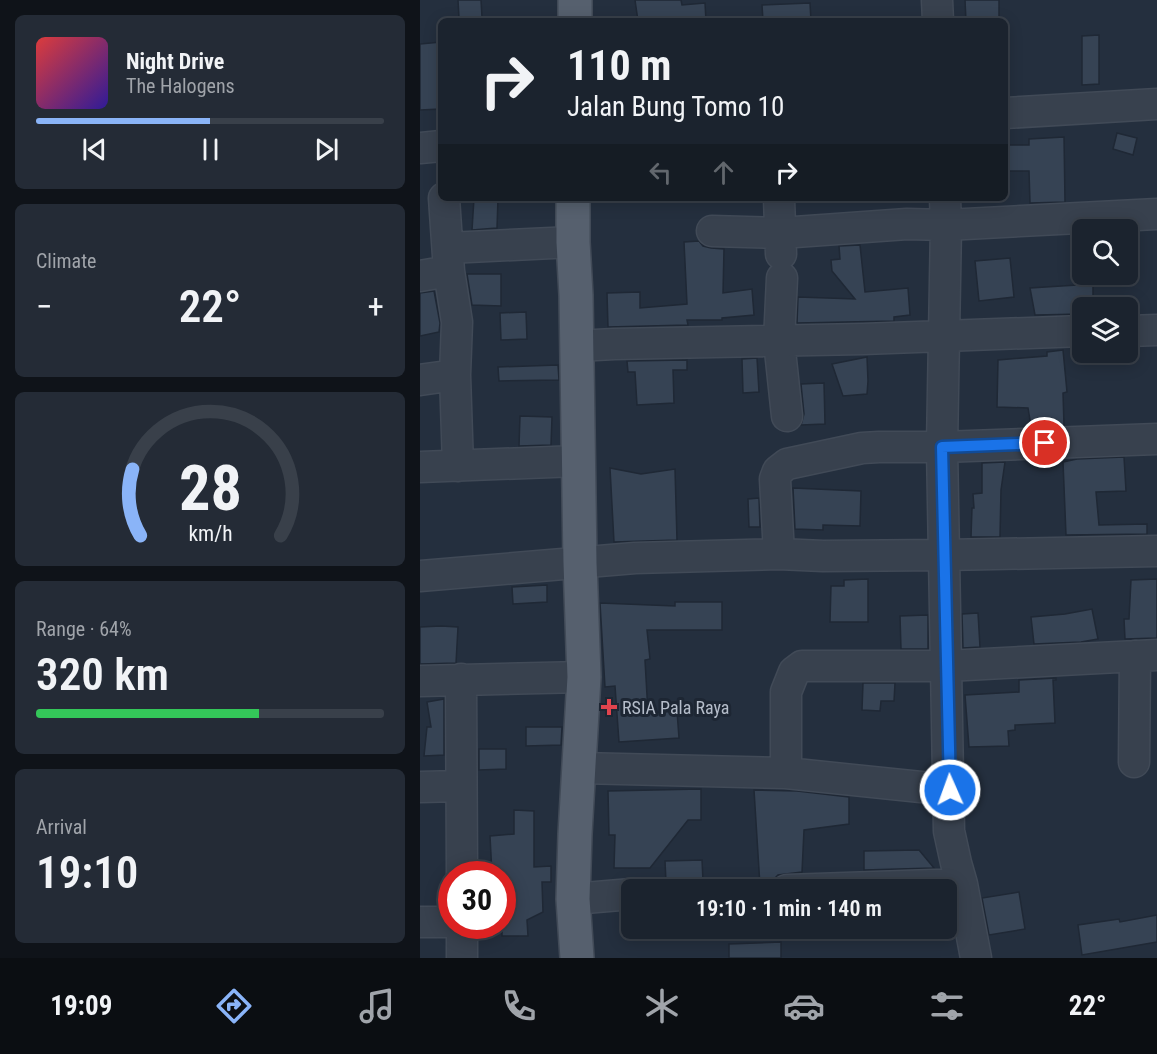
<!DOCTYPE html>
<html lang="en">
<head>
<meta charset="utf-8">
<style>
	:root { --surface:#1b232e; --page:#242b36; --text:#f1f3f6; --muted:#a0a4aa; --line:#39404a; --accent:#8ab4f8 }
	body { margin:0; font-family:"Roboto Condensed",sans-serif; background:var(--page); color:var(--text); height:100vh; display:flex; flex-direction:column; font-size:22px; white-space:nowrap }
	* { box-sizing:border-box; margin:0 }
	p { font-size:20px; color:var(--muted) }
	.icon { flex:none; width:33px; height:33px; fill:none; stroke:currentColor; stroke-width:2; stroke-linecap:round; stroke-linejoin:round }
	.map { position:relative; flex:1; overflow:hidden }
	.drawer { display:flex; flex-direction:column; gap:15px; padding:15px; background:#0f1319; width:420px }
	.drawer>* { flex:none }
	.top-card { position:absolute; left:18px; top:18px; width:570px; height:183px; border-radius:9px; box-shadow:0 3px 15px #0003,0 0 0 2px var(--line); background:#1b232e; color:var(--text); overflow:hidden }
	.tools { position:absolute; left:652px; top:219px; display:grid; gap:12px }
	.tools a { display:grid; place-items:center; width:66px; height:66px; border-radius:9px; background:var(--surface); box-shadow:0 3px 15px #0003,0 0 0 2px var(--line); font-size:30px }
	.speed { position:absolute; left:18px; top:861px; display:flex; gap:12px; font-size:30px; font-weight:700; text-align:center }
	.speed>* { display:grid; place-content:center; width:78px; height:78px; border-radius:50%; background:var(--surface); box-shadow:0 3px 15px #0003,0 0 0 2px var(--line); line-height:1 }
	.speed .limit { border:9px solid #d22; background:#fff; color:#111 }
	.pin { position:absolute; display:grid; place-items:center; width:51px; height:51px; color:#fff; margin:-26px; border:3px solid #fff; border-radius:50%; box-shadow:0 2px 6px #0007 }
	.me { position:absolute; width:66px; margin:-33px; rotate:358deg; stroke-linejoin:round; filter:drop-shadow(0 0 4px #0008) }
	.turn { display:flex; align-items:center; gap:21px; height:126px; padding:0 30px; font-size:27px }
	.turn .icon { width:78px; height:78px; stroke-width:2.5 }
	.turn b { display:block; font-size:42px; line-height:51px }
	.lanes { display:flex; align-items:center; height:57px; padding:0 30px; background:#0003; justify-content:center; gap:30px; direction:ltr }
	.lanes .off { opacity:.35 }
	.big { font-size:45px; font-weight:600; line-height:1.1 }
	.drawer .card { flex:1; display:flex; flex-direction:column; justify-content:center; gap:9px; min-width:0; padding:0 21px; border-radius:9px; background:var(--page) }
	.drawer .dial { align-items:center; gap:0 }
	.dial svg { height:156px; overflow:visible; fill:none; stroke:var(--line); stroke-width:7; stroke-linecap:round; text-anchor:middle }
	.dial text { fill:var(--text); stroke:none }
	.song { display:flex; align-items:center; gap:18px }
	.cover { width:72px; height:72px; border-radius:9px; background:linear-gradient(135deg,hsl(0 70% 55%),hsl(250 70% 35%)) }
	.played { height:6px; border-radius:3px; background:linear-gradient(90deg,var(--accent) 50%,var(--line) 50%) }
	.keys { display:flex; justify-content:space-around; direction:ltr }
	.heat { display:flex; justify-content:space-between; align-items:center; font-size:33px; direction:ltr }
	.charge { height:9px; border-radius:4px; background:linear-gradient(90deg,#34c759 64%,var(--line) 0) }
	.trip { position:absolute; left:201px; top:879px; width:336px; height:60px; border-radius:9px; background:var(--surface); box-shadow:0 3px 15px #0003,0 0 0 2px var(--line); font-weight:600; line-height:60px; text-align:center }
	.tab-bar { display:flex; height:96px; justify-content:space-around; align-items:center; background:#0b0e12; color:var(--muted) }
	.tab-bar .icon { width:42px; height:42px }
	.tab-bar .current { color:var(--accent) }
	.tab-bar b { font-size:27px; color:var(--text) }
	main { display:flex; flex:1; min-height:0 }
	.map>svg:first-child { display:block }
</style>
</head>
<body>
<main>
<section class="drawer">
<div class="card">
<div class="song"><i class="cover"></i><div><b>Night Drive</b><p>The Halogens</p></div></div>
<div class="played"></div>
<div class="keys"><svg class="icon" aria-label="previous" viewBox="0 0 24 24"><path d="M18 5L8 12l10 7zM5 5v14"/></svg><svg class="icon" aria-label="pause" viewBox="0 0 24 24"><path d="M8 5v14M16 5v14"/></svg><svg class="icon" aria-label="next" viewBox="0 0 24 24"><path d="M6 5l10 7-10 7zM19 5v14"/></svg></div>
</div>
<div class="card"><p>Climate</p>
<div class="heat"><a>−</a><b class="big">22°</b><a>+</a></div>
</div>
<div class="card dial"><svg viewBox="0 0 100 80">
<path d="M14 69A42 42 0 1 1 86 69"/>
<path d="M14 69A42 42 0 0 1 10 35" stroke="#8ab4f8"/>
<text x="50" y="56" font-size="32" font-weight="700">28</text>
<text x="50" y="72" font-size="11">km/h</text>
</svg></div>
<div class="card"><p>Range · 64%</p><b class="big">320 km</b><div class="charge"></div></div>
<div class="card"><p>Arrival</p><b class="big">19:10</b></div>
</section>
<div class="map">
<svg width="737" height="958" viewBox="0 0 737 958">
	<rect width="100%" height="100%" fill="#242f3e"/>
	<!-- building -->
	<path fill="#364354" stroke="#1f2835" stroke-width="1.5" d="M38,0H61L62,17L39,18Z
		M215,0H261L262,5L285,3L286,21H218Z
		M545,0H579V21H546Z
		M390,3L391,21H343L342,5Z
		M679,35V84L662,85V36Z
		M21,42V109L0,110V44Z
		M697,133L717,138L713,155L693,149Z
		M644,137L645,202L610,203L609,171H585V145H609V139Z
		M54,198H78L77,228L52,230Z
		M279,241L283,246L291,248L304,249L303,293L332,289L334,315L302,318V320H267L268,325L188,327L187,293L220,292V308L267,304L264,242Z
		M440,245L445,292L488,288L490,315L474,317V321L377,323L378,297L435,299L412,271L411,260L420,259L419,246Z
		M590,258L594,297L559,301L555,261Z
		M47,274H81V306L52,305Z
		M673,284V308H663V314L615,315L610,288Z
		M14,291L20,323L19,332L0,336V293Z
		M106,312L107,339L81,340L80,313Z
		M643,350L647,392L643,393L644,425L611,426L608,408L577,407L578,360L627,356V352Z
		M447,357L448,381L447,394L423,396L412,364Z
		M337,358L339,392L323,393L322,359Z
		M267,360V370H253L254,403L217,405L215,372H208L207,361Z
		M138,365L139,380L79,381L78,367Z
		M404,383L405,424L381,425L384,414L381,384Z
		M100,416L132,417L131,445L99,446Z
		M704,457L706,491L676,492L679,525L727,524V534L646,535L643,462L657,459Z
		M585,462L581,490L580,537H551L552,508H554L553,494L562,493V463Z
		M190,468L221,474L255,469L257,540L194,542Z
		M373,488L441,491L440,526L403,525V530L375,529Z
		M339,498L340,527H329L328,499Z
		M448,579V622H410L411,586H424V580Z
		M737,579V638L705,639L704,619H709L711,580Z
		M127,585V602L93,604L92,587Z
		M255,602H302V630H227L230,659L225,660L228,713L257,711L259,738L199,742L195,686L185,687L180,603L255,606Z
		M672,609L678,639L661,642L614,644L611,617L645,614Z
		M558,613L560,647L543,648L542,614Z
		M508,615V649H481L480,616Z
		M21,626L38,627L36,663L0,664V627Z
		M636,678V680H633L635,723L595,725V730L588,731L589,746L549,747L545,695L599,692V680Z
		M443,683H475L474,701H461L460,711L442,710Z
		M24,699V755L4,756L7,727H11L7,702Z
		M106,727H142L141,745L106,746Z
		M59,749H86V769L59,770Z
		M281,789V820H268L230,868H194L195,835H189L188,791Z
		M334,790L377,791L429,797V824L384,830L382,872L358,875L352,881L351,886H340Z
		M94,810L114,811V867L131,866V882H122L123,912L107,920L108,936H82V874H72L70,836L94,834Z
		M499,850L514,868L444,870V851Z
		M282,860L283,881L246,882L245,861Z
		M599,892L605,929L569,935L562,898Z
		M737,915V942L662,955L658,925L699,919L700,922Z
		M361,942V958H309V944Z"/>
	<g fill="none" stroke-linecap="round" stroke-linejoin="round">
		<defs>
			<path id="minor" d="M517,0L518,21
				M585,113L737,104
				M0,148L21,146
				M24,198L29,271L37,322L35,375L38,466
				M359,198L361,254
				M525,198L526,225L522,447L529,831L536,863L542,884L556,958
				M292,231L361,233L487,224L526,225L737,214
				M28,248L153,242
				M0,276L29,271
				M362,278L359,341L367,416
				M708,331L737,330
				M157,346L194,344L443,339L663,331
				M0,380L35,375
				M0,467L158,461
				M359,554L355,479L358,471L367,464L442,448L459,447H522L737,439
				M0,576L215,558L359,554L403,556L524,555L737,551
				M41,679L42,874
				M0,681L164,677
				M714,762L715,656
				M160,768L366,773L530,790
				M366,773V692L374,672L382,666H527L737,655
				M0,787L41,786
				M367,890L542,884
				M153,899L212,894
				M0,922H32
				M42,926V958"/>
			<path id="major" d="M155,0V21
				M153,198V242L156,295L160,563L164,677L155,834L153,899L157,958"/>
		</defs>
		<!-- minor casing -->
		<use href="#minor" stroke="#414a57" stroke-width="33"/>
		<!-- major casing -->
		<use href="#major" stroke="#414a57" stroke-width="36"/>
		<!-- minor -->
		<use href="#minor" stroke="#38414e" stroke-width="30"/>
		<!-- major -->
		<use href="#major" stroke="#56606e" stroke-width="33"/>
	</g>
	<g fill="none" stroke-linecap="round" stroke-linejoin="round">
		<defs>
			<path id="route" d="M530,790L522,447L625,443"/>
		</defs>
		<!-- route casing -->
		<use href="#route" stroke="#114b97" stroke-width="15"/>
		<!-- route -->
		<use href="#route" stroke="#1a73e8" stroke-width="10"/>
	</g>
	<!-- markers -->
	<path fill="#e0444e" stroke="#1d2633" stroke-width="2" d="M186 698h6v6h6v6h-6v6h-6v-6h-6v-6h6z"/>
	<g text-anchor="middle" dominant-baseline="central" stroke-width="6" stroke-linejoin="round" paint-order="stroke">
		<!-- poi labels -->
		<g font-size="18" fill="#b4bcc9" stroke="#1d2633" text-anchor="start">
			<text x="202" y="707">RSIA Pala Raya</text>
		</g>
	</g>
</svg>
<div class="tools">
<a><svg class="icon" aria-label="search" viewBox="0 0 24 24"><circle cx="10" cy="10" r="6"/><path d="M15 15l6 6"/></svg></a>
<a><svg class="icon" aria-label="layers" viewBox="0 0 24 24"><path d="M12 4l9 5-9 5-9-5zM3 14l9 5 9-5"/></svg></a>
</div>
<div class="speed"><div class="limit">30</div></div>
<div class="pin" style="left:625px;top:443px;background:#d93025"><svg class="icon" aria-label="arrive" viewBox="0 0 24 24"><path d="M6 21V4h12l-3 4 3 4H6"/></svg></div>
<svg class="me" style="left:530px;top:790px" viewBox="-20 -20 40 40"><circle r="17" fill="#1a73e8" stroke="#fff" stroke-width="3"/><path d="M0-11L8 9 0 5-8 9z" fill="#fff"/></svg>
<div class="trip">19:10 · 1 min · 140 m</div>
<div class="top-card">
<div class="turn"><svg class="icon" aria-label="right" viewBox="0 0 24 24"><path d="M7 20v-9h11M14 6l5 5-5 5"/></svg><div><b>110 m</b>Jalan Bung Tomo 10</div></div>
<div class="lanes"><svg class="icon off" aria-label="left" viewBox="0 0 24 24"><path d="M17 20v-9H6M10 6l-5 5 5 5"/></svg><svg class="icon off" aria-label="ahead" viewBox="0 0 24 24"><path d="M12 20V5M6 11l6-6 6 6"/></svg><svg class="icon" aria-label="right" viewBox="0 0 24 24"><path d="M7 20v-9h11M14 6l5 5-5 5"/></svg></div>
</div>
</div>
</main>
<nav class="tab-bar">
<b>19:09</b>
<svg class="icon current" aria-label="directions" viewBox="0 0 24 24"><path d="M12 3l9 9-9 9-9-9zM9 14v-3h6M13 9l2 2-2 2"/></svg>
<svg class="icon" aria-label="music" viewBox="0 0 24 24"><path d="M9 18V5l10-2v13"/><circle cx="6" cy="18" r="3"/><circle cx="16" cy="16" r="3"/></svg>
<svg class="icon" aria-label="phone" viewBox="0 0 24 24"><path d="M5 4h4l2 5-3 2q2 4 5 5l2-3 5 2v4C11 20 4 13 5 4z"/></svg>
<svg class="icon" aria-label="climate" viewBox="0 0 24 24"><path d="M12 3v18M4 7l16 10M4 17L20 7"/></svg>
<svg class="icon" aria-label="car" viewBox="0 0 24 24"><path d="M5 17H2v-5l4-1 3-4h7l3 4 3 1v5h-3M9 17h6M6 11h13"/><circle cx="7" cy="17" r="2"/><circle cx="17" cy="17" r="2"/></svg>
<svg class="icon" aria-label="filters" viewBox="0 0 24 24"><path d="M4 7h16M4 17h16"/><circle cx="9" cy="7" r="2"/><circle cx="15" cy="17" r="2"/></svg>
<b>22°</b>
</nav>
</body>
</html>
